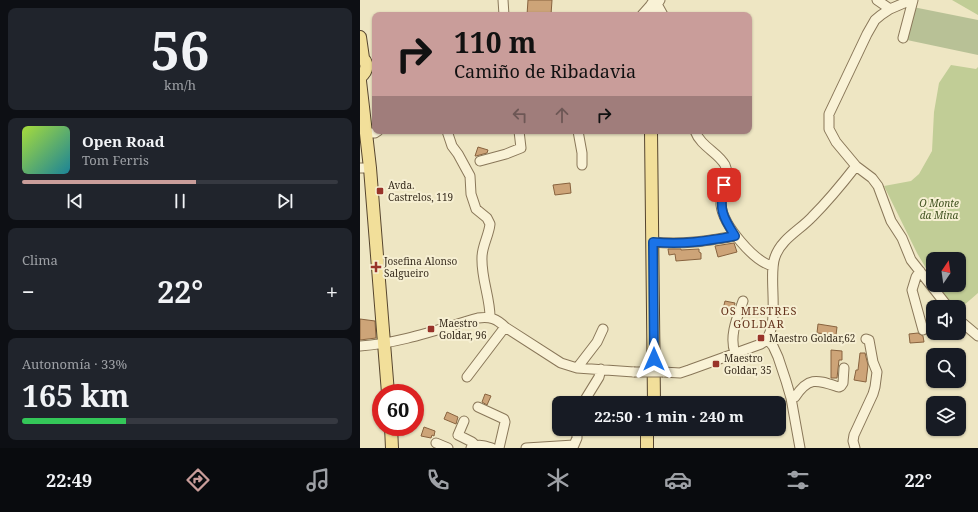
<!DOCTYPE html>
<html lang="es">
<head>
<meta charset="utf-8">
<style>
	:root { --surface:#171b24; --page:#20242c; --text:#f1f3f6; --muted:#9ea1a6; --line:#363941; --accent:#c99d9a }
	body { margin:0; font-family:"Noto Serif",serif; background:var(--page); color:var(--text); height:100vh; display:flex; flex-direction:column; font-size:15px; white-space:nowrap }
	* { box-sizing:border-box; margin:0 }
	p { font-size:13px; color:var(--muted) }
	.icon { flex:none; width:22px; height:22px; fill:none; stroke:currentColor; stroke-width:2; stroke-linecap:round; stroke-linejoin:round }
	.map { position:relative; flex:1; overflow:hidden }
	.panel { display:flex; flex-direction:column; gap:8px; padding:8px; background:#0d0f14; width:360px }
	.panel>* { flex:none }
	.guide { position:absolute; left:12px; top:12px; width:380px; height:122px; border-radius:8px; box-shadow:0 1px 3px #0004; background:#c99d9a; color:#111; overflow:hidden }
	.needle { width:26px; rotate:13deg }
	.buttons { position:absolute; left:566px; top:252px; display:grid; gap:8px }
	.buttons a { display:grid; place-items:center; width:40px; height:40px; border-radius:8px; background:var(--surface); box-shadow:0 1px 3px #0004; font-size:20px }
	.speed { position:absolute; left:12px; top:384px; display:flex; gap:8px; font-size:20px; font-weight:700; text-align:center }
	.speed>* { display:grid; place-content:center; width:52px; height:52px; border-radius:50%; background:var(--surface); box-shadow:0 1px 3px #0004; line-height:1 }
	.speed .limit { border:6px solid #d22; background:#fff; color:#111 }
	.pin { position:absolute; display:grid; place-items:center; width:34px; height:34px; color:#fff; margin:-17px; border-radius:8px; box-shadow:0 2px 6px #0006 }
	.me { position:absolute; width:44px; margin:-22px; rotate:0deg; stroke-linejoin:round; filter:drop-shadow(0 0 3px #0008) }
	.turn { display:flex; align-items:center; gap:14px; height:84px; padding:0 16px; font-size:18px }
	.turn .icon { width:52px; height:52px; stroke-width:2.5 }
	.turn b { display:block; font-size:28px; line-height:34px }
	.lanes { display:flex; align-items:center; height:38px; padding:0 16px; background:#0003; justify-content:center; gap:20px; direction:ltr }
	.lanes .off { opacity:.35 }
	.big { font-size:30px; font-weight:700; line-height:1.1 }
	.panel .tile { flex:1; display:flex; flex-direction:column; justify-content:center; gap:6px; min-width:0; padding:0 14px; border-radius:8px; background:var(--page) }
	.panel .dial { align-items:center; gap:0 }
	.dial b { font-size:52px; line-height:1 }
	.song { display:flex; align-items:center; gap:12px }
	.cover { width:48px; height:48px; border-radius:6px; background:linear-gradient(135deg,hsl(80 70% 55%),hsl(190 70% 35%)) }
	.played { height:4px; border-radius:2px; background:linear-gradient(90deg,var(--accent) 55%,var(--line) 55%) }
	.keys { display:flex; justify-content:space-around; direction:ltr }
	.heat { display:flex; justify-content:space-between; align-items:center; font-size:22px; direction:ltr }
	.charge { height:6px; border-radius:3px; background:linear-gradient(90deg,#34c759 33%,var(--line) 0) }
	.trip { position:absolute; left:192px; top:396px; width:234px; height:40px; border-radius:8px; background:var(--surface); box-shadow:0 1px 3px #0004; font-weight:700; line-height:40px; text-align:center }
	.dock { display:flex; height:64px; justify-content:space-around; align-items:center; background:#090b0e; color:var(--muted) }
	.dock .icon { width:28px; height:28px }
	.dock .active { color:var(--accent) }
	.dock b { font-size:18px; color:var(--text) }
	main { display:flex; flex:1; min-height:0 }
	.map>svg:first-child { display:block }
</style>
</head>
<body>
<main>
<section class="panel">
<div class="tile dial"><b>56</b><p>km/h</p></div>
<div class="tile">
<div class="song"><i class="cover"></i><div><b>Open Road</b><p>Tom Ferris</p></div></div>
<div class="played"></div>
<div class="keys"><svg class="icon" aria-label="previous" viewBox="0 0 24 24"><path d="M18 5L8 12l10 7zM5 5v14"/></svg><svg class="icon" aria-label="pause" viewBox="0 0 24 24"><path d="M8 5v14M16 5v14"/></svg><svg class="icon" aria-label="next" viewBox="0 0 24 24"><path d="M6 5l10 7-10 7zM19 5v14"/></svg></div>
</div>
<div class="tile"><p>Clima</p>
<div class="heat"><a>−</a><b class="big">22°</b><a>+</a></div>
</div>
<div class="tile"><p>Autonomía · 33%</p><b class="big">165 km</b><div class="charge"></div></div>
</section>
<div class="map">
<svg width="618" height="448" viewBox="0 0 618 448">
	<rect width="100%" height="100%" fill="#eee6c3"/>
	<!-- green -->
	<path fill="#c1cd96" d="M592,0H618V15Z
		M591,65L616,69L618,67V293L603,306L589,302L576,285H599V259H573V280L557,253L524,186L551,181L559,174L572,151L574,112L579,83Z"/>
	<!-- cemetery -->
	<path fill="#b8c196" d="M553,7L618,20V55L547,40Z"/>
	<!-- building -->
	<path fill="#cda478" stroke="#88633f" d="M168,0H192L191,15H167Z
		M118,147L128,150L127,153L116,156H115Z
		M210,183L211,193L195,195L193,185Z
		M374,243L377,252L358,257L355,246Z
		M308,249H321V250L339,249V252L341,253V259L316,261L315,254L309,255Z
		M365,301L375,303L373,311L363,309Z
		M388,306L393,308L389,311V316L385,314Z
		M0,319L15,321L16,338L0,340Z
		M458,324L477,327L476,335L457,333Z
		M558,333L563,336L564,342L550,343L549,334Z
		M471,350L482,351V360H479L477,378H471Z
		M500,353H505L508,365L506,382L494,380L496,370H498Z
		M125,394L131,396L127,405L122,402Z
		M87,412L98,417L96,424L84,419Z
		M64,427L75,431L74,436L72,435L71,438L61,436Z"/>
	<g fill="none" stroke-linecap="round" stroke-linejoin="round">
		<defs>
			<path id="minor" d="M143,0L144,15
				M517,0L530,9
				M294,3L298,6L303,15
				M282,15L290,6L294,0
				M291,15L300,0
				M543,38L553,0
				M87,131L92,146L98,154L110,176L111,194L116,209L127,218L130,224C129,235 122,246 122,257C121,278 130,297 130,317
				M218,131L222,153V165
				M335,131C341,147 358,152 365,165C371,178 360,192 361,205C363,225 394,262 413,266
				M6,133H15L18,131
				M120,161L146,154L161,148L159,131
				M496,166L512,178L518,186L531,221L542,238L551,260L588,307
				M0,168H10
				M293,242C323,245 346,241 375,236
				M560,271L556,277L552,290L563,330
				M599,320L618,336
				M407,339L413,346L418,357L426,381L431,398L440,448
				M0,346C41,343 79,329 118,318C130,316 137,319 145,327L201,363L217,368L274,372
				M375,353C369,336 377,318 383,301
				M217,368L237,342L243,329
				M303,372L320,373L329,370L401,344C423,331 407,278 415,257C421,239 440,230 452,217C468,201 482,184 496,166L476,142L469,129V114L507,34L515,20L521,15L530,9L551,0
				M107,377L145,327
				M431,398L435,397C449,376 457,380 479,387L481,386L483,383L484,368
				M223,403L239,377L241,369
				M118,407L144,419L145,422L139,448
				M104,421L98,435L112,442L115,445
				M76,443L88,448
				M111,448C118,443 124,446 132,448
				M166,448L214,445L217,438V429
				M495,448L493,441L494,435L513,394L515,387L517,372L513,362L509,340L506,339"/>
			<path id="major" d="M0,37L3,58
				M0,56C9,62 8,71 0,77
				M0,81L10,168L28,393
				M291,131L294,403
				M31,427L32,448
				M287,429V448"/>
		</defs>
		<!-- minor casing -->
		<use href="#minor" stroke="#897759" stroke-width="11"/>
		<!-- major casing -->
		<use href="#major" stroke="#56452e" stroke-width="14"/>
		<!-- minor -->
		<use href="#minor" stroke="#f9f2d6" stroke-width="9"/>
		<!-- major -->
		<use href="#major" stroke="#f2df9a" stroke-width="12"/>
		<defs>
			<path id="minor-bridge" d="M274,372H303"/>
		</defs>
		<!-- minor-bridge casing -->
		<use href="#minor-bridge" stroke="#897759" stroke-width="11" stroke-linecap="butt"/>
		<!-- minor-bridge -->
		<use href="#minor-bridge" stroke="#f9f2d6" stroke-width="9"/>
	</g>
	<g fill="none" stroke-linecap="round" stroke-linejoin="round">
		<defs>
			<path id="route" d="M294,359L293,242C323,245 346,241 375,236C362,216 359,209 364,185"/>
		</defs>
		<!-- route casing -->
		<use href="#route" stroke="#114b97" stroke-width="10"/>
		<!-- route -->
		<use href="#route" stroke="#1a73e8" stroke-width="7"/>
	</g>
	<!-- markers -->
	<g fill="#983329" stroke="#f6efd2" stroke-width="1.5">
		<rect x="16" y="187" width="8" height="8" rx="2"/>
		<path d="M14 261h4v4h4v4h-4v4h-4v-4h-4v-4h4z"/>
		<rect x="67" y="325" width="8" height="8" rx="2"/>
		<rect x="397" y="334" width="8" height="8" rx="2"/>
		<rect x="352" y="360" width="8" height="8" rx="2"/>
	</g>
	<g text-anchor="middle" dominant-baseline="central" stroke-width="4" stroke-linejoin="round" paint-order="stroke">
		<!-- poi labels -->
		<g font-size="10" fill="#382d1e" stroke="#f6efd2" text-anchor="start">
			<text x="28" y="185">Avda.<tspan x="28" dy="12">Castrelos, 119</tspan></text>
			<text x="24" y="261">Josefina Alonso<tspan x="24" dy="12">Salgueiro</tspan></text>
			<text x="79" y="323">Maestro<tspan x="79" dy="12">Goldar, 96</tspan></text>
			<text x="409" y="338">Maestro Goldar,62</text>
			<text x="364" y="358">Maestro<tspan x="364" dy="12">Goldar, 35</tspan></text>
		</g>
		<!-- park labels -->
		<g font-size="10" font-style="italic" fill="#445524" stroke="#f6efd2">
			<text x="579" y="203">O Monte<tspan x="579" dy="12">da Mina</tspan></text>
		</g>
		<!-- neighbourhood labels -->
		<g font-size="11" letter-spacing="1" fill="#65331d" stroke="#f6efd2">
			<text x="399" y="310">OS MESTRES<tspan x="399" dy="13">GOLDAR</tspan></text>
		</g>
	</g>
</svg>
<div class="buttons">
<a><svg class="needle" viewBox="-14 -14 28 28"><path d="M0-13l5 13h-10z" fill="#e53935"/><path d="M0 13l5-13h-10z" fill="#9ea1a6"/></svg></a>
<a><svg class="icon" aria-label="sound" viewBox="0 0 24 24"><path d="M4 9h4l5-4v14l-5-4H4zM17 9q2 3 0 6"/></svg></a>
<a><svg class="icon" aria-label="search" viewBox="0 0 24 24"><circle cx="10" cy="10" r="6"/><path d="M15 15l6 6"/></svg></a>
<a><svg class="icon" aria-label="layers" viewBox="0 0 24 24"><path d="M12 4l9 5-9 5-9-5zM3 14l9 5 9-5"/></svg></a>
</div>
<div class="speed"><div class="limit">60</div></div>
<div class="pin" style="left:364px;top:185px;background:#d93025"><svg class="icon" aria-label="arrive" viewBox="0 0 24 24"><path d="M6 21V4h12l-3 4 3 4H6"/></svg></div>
<svg class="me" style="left:294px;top:359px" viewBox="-20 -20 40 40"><path d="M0-17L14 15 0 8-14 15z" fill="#1a73e8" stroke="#fff" stroke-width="4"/></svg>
<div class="trip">22:50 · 1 min · 240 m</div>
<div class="guide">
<div class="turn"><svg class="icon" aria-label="right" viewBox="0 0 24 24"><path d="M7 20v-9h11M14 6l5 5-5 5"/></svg><div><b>110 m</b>Camiño de Ribadavia</div></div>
<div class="lanes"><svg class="icon off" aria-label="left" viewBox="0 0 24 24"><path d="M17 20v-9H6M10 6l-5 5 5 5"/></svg><svg class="icon off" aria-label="ahead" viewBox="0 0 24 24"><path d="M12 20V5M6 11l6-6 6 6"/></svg><svg class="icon" aria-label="right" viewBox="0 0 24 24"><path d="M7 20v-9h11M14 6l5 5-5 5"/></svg></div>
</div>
</div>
</main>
<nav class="dock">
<b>22:49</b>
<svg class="icon active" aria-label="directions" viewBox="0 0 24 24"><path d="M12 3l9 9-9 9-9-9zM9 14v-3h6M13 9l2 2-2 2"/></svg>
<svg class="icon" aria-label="music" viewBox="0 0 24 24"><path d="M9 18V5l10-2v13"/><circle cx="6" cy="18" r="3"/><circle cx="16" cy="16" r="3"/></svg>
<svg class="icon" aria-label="phone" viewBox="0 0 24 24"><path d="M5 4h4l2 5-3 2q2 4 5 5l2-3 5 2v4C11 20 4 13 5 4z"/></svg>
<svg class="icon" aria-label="climate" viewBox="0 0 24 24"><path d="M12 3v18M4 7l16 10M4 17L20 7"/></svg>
<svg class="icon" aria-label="car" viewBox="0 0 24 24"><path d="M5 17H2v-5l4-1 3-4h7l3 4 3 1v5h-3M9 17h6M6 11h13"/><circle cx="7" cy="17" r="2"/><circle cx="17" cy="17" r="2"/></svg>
<svg class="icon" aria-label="filters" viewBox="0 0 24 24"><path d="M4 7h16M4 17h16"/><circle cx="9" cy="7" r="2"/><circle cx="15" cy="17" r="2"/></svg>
<b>22°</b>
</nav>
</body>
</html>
